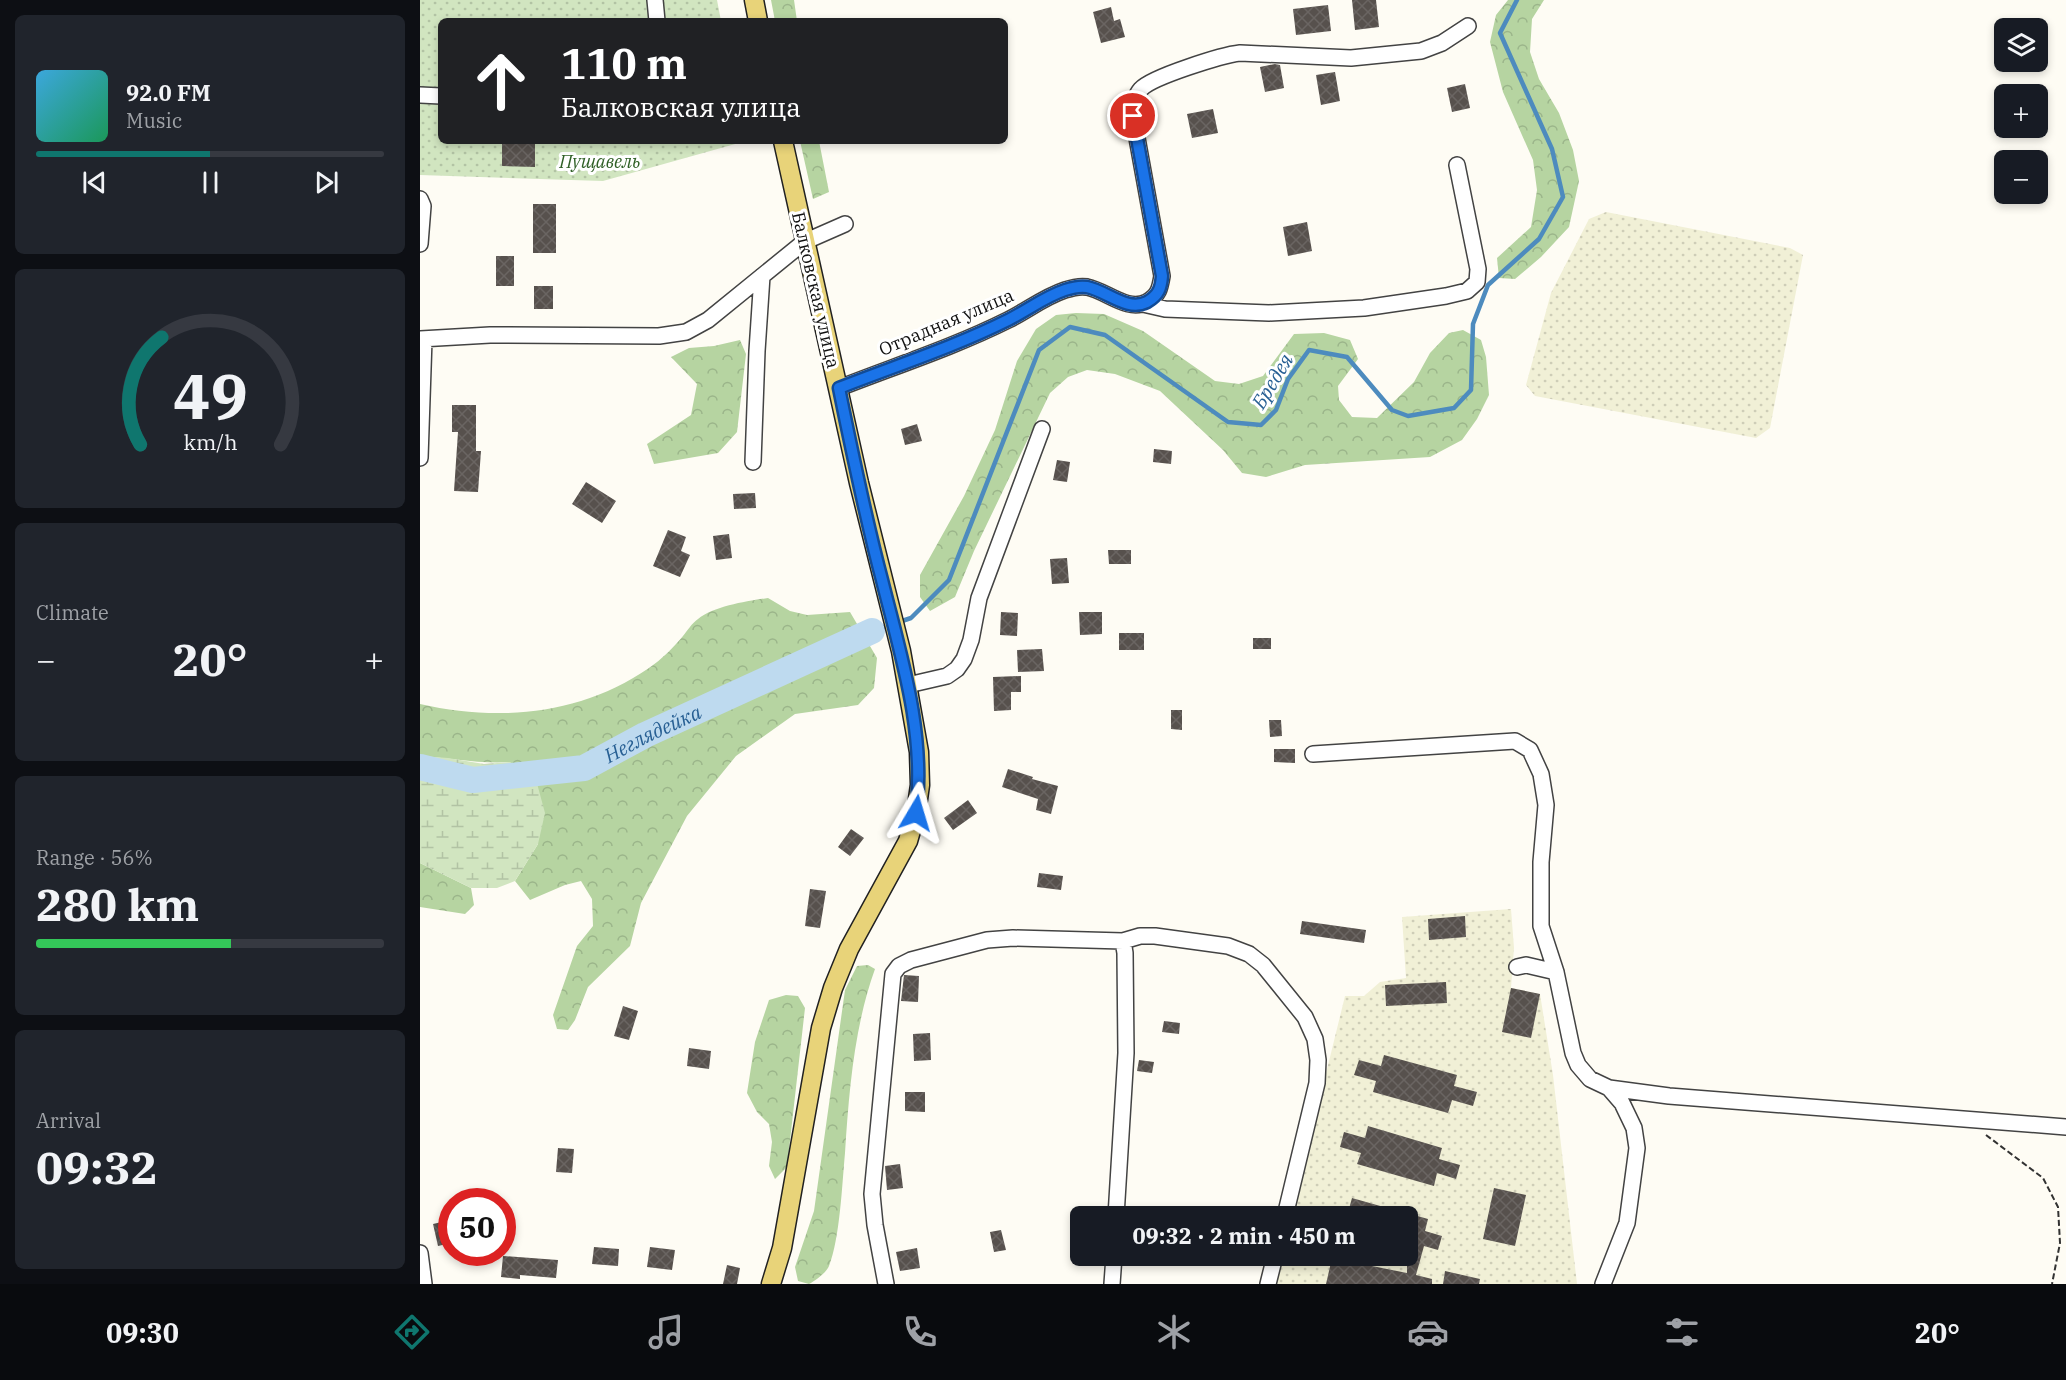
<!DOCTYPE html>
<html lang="en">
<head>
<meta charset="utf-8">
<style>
	:root { --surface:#171b24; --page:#20242c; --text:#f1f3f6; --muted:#9ea1a6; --line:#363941; --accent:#0f766e }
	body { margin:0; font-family:"IBM Plex Serif",serif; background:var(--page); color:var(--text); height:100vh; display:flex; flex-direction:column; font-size:22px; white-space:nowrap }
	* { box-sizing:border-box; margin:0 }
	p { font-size:20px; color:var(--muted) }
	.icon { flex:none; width:33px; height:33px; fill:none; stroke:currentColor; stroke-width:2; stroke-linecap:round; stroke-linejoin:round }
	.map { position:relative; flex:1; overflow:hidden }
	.sheet { display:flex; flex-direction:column; gap:15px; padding:15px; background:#0d0f14; width:420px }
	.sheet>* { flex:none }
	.hud { position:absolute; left:18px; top:18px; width:570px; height:126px; border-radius:9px; box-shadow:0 3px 9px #0003; background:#202124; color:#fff; overflow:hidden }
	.fabs { position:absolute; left:1574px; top:18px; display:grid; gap:12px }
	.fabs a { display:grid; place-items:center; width:54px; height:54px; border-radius:9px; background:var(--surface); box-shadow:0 3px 9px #0003; font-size:30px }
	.speed { position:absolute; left:18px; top:1188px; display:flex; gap:12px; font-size:30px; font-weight:700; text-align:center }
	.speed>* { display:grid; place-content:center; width:78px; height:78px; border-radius:50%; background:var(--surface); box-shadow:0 3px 9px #0003; line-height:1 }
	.speed .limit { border:9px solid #d22; background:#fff; color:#111 }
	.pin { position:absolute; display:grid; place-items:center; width:51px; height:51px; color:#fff; margin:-26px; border:3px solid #fff; border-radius:50%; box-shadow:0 2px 6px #0007 }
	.me { position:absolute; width:66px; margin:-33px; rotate:7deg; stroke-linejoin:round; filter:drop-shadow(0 0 4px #0008) }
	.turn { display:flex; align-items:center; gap:21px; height:126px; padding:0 24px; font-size:27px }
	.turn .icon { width:78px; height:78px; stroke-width:2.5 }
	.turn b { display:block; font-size:42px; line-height:51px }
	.big { font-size:45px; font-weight:700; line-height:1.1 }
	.sheet .tile { flex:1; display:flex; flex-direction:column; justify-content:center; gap:9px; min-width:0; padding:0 21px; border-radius:9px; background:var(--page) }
	.sheet .dial { align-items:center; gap:0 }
	.dial svg { height:156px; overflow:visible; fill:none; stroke:var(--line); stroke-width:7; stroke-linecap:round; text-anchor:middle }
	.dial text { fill:var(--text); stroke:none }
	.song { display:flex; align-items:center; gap:18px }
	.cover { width:72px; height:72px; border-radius:9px; background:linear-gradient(135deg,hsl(200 70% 55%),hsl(150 70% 35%)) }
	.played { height:6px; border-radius:3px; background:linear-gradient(90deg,var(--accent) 50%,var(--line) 50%) }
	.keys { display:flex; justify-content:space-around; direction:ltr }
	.heat { display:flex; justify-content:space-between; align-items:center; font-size:33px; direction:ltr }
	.charge { height:9px; border-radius:4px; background:linear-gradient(90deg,#34c759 56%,var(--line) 0) }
	.trip { position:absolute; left:650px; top:1206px; width:348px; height:60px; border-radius:9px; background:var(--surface); box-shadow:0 3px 9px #0003; font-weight:700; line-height:60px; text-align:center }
	.menu { display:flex; height:96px; justify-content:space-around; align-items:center; background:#090b0e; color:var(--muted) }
	.menu .icon { width:42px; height:42px }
	.menu .selected { color:var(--accent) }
	.menu b { font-size:27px; color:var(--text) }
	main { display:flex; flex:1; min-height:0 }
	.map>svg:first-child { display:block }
</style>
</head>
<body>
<main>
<section class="sheet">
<div class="tile">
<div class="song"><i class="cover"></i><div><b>92.0 FM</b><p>Music</p></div></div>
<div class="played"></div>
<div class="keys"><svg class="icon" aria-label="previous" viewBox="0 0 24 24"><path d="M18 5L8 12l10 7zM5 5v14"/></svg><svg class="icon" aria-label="pause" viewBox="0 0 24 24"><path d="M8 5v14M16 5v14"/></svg><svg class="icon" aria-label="next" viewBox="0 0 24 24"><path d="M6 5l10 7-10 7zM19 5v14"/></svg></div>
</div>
<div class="tile dial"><svg viewBox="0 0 100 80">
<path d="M14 69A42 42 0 1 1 86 69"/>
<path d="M14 69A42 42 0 0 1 25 14" stroke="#0f766e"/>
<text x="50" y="56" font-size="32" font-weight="700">49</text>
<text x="50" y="72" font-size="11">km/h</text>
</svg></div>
<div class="tile"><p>Climate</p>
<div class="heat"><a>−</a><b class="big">20°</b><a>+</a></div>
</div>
<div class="tile"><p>Range · 56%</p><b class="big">280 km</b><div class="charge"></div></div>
<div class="tile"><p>Arrival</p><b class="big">09:32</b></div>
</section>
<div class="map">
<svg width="1646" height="1284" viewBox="0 0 1646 1284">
	<defs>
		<pattern id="farmland-dots" width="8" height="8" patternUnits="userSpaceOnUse" patternTransform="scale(1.5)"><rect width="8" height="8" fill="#f1f0d6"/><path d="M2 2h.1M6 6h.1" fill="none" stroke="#cecdb7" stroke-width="1.8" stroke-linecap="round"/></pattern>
		<pattern id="forest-crowns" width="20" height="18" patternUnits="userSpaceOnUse" patternTransform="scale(1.5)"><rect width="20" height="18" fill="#b6d4a1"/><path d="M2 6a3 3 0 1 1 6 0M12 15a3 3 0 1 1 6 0" fill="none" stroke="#9bb58a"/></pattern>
		<pattern id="wetland-marsh" width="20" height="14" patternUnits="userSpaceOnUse" patternTransform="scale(1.5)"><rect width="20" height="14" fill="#d1e5c0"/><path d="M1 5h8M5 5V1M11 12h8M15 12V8" fill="none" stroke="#b2c3a4"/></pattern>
		<pattern id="garden-dots" width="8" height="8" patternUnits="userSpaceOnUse" patternTransform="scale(1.5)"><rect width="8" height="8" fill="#d1e5c0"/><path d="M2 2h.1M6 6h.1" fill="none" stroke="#b2c3a4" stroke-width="1.8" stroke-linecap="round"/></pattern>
		<pattern id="building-cross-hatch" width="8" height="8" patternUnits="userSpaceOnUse" patternTransform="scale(1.5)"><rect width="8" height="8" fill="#57514d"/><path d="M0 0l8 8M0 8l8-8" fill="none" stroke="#6a6562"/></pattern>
	</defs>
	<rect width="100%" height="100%" fill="#fefcf4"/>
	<!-- farmland -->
	<path fill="url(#farmland-dots)" d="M1186,212L1370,248L1383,255L1350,428L1336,438L1115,396L1106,385L1131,293L1169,219Z
		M1091,909L1094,948L1091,988L1120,994L1133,1075L1157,1284H854L861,1256H987V1216H871L925,996H944L960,982L986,978L982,917Z"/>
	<!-- forest -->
	<path fill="url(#forest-crowns)" d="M351,0H374L377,21H355Z
		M1088,0H1124L1112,19L1110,52L1119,79L1139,113L1153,150L1159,181L1149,227L1121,257L1095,279L1079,278L1077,258L1111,227L1117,190L1113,160L1083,92L1070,42L1076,15Z
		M380,141H399L409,192L393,199Z
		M656,313L684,314L723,331L795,381L819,384L843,376L874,334L904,333L930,340L938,359L918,386L919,400L932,417L957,418L994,382L1010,353L1029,333L1043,330L1061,340L1066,357L1069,395L1057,419L1042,440L1010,457L885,465L846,477L822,473L803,450L740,391L695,374L667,370L648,377L630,393L554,551L535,597L510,611L500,597V575L544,496L575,430L597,361L616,329L636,315Z
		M320,340L326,354L317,432L298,453L234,464L227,444L271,415L277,384L251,357L269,348L294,346Z
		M348,598L370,611L387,615L430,612L457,658L454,688L438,705L375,714L316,756L267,816L221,903L210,946L168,987L155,1020L148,1030L137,1029L133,1015L157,946L173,926L172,899L161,881L145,885L110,900L95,881L118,844L90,762C59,764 30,758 0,756V704C79,722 161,715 229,668C242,659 253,648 263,636C267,631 272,623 278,619C294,606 328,601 348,598Z
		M0,863L51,888L54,905L45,914L0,907Z
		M448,965L455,969C434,1027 429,1092 425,1153C422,1185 420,1238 409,1266C406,1273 395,1281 389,1284L378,1281L375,1267L394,1211L425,990L437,966Z
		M366,995L378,996L385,1008L367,1167L355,1179L349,1166L352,1142L349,1124L337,1112L327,1093L335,1042L349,1000Z"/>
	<!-- wetland -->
	<path fill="url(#wetland-marsh)" d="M0,756L28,758L64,764L90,762L115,776L125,813L118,844L95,881L77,888H51L0,863Z"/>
	<!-- garden -->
	<path fill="url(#garden-dots)" d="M0,0H297L301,21H21V141H326L183,181L0,175Z"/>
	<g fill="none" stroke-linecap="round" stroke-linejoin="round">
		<!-- stream -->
		<path stroke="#4d8bbe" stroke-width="4.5" d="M479,622L491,618L529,580L619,350L650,327L685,335L808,422L841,425L856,410L868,379L889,350L927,357L972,410L988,416L1034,408L1051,390L1053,324L1068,285L1119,239L1143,197L1132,149L1080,33L1097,0
			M452,631L471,625"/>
		<!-- river -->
		<path stroke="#bedaef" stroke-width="26" id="s1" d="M0,767L53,780L164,768L225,735L452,631"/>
	</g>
	<!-- building -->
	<path fill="url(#building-cross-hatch)" d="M932,0H956L959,27L935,30Z
		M908,5L911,31L876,35L873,9Z
		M691,7L694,21L700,19L705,37L681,43L673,12Z
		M855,64L860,65L864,88L845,92L840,67Z
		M915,72L920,101L901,105L896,75Z
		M1045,84L1050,108L1032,112L1027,88Z
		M793,109L798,133L772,138L767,114Z
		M82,141H115V167L82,166Z
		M113,204H136V253H113Z
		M887,222L892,251L868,256L863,227Z
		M76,256H94V286H76Z
		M114,286H133V309H114Z
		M32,405H56V451H61L58,492L34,491L38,432H32Z
		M497,424L502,441L485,445L481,429Z
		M734,449L752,451L751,464L733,462Z
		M637,460L650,462L647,482L633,480Z
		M166,482L196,501L182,523L152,504Z
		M335,493L336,508L314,509L313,494Z
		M248,530L266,537L261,551L270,555L260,577L233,566Z
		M309,534L312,558L296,560L293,536Z
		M688,550H711V564H689Z
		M647,558L649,583L632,584L630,559Z
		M581,612L598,613L597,636L580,635Z
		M659,612H682V634L660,635Z
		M699,633H724V650H699Z
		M833,638H851V649H833Z
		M622,649L624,671L598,672L597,650Z
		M601,676V692H591V710L574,711L573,677Z
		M751,710H762V730L751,729Z
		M849,720H861L862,736L850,737Z
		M854,749H875V763L854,762Z
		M588,769L613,777L612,779L638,786L631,814L616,810L618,799L582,787Z
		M548,800L557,813L533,830L524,818Z
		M431,829L444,838L430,856L418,847Z
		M619,873L643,876L641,890L617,887Z
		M390,889L406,891L400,928L385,926Z
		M1045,916L1046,937L1009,940L1008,919Z
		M882,921L946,930L944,943L880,934Z
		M484,975L499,976L498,1002L481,1001Z
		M1026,982L1027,1003L966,1006L965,985Z
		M1091,988L1120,994L1111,1038L1082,1032Z
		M203,1006L218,1011L209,1040L194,1036Z
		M744,1021L760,1023L759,1034L742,1032Z
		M510,1033L511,1060L494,1061L493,1034Z
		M269,1048L291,1051L289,1069L267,1066Z
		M964,1055L1037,1075L1034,1086L1057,1092L1053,1106L1032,1100L1028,1113L953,1092L956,1081L934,1075L939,1060L961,1066Z
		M719,1060L734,1062L732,1073L717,1071Z
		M485,1092H505V1112L485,1111Z
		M948,1126L1022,1148L1019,1159L1040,1165L1036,1179L1017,1173L1014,1186L937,1164L941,1153L920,1147L924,1132L945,1138Z
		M138,1148L154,1149L152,1173L136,1172Z
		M480,1164L483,1188L467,1190L465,1166Z
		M1074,1188L1106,1195L1095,1246L1063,1239Z
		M932,1198L985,1213V1216H927Z
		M987,1213L1008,1219L1005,1231L1022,1236L1018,1250L1004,1246L996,1275L1012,1279V1284H906L912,1258L987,1273Z
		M26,1221L31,1243L18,1246L13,1224Z
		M581,1230L586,1250L574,1252L570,1232Z
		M174,1247L199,1249L198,1266L172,1264Z
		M230,1247L255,1250L252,1270L227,1267Z
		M497,1248L500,1268L480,1271L476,1252Z
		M83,1256L138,1260L136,1278L100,1275V1279L81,1277Z
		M307,1265L320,1268L317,1284H303Z
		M1025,1271L1060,1279L1059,1284H1023Z"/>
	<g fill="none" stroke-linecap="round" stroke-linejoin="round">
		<defs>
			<path id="minor" d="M235,0L237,21
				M0,95L21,96
				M0,199L3,206L0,244
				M723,304L745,309L849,313L944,308L1026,296L1047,291L1057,282L1058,269L1037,165
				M0,339L70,335L239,336L266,332L288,320L384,242L425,224
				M419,388C475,366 534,347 588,320C608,310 624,297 645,290C651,288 661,286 667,287C687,291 707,312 727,302C739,295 740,288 742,276L713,116C714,106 714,97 721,89C732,77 802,55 820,53L931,58L1001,51L1022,43L1048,26
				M0,458L4,339
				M333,462L337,351L342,276
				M488,685L527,676L537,669L544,659L551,640L559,598L622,429
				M893,754L1095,741L1110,750L1121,774L1126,805L1121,862V926L1136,972L1153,1053L1158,1065L1170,1079L1189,1088L1202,1103L1214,1128L1217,1148L1207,1223L1183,1284
				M1097,967L1106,965L1136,972
				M1189,1088L1249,1096L1646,1127
				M696,1216L706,1053L705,953L703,941
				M0,1253L4,1284
				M466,1284L455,1225L452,1194L473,974L479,966L491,960L567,940L593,938L703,941L720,936H735L808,946L829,954L843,965L885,1017L895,1039L898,1060L897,1083L865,1216
				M692,1284L694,1256
				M848,1284L855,1256"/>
			<path id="major" d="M334,0L338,21
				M351,1284L362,1248L401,1028L413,988L429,949L488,841L496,813L500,785L499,752L481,651L439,483L363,141"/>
		</defs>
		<!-- minor casing -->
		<use href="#minor" stroke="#434343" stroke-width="18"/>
		<!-- major casing -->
		<use href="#major" stroke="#212121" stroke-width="21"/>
		<!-- path -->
		<path stroke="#323232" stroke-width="2" stroke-dasharray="6 3" stroke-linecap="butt" d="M1566,1135L1623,1178L1638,1207L1640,1243L1632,1284"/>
		<!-- minor -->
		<use href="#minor" stroke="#fff" stroke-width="15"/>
		<!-- major -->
		<use href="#major" stroke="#e8d379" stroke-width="18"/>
	</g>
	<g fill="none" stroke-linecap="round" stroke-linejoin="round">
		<defs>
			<path id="route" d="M496,813C506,734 481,656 462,580C445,516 432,452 419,388C475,366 534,347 588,320C608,310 624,297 645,290C651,288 661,286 667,287C687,291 707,312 727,302C739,295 741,288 742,276L713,116"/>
		</defs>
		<!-- route casing -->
		<use href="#route" stroke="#114b97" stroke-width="15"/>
		<!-- route -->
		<use href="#route" stroke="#1a73e8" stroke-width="10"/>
	</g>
	<g text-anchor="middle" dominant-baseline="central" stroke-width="6" stroke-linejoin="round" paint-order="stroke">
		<!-- park labels -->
		<g font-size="18" font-style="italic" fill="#306027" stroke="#fff">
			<text x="180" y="161">Пущавель</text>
		</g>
		<!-- street labels -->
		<g font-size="18" fill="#101010" stroke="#fff">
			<text transform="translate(396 290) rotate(77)">Балковская улица</text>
			<text transform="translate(526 322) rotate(-23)">Отрадная улица</text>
		</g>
		<!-- water labels -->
		<g font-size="20" font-style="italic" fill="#275f93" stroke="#fff">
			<text transform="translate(852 381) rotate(-59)">Бредея</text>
			<text stroke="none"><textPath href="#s1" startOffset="243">Неглядейка</textPath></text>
		</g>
	</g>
</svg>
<div class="fabs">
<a><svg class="icon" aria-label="layers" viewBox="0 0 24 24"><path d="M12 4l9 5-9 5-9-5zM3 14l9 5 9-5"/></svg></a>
<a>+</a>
<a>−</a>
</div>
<div class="speed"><div class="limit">50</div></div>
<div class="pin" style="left:713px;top:116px;background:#d93025"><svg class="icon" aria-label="arrive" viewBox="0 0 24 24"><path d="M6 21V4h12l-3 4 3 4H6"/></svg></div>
<svg class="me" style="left:496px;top:813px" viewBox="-20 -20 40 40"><path d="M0-17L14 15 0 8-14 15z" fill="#1a73e8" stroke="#fff" stroke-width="4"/></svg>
<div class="trip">09:32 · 2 min · 450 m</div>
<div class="hud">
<div class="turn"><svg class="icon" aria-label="ahead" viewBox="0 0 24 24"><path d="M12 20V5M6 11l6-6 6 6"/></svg><div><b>110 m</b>Балковская улица</div></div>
</div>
</div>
</main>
<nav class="menu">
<b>09:30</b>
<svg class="icon selected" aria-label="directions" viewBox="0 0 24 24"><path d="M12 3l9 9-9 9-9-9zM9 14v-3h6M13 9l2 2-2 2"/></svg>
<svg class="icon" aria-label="music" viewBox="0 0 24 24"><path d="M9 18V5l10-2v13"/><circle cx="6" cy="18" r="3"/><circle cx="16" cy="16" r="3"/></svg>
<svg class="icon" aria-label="phone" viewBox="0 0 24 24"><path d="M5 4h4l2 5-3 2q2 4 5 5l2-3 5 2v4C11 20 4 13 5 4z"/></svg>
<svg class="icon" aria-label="climate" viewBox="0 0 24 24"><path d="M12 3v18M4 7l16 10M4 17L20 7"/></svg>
<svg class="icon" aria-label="car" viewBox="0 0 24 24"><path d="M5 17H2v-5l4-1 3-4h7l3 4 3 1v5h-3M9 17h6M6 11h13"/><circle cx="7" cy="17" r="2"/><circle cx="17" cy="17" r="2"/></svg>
<svg class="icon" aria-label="filters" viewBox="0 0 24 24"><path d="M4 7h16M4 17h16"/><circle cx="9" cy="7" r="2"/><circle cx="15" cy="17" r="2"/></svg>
<b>20°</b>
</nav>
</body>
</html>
